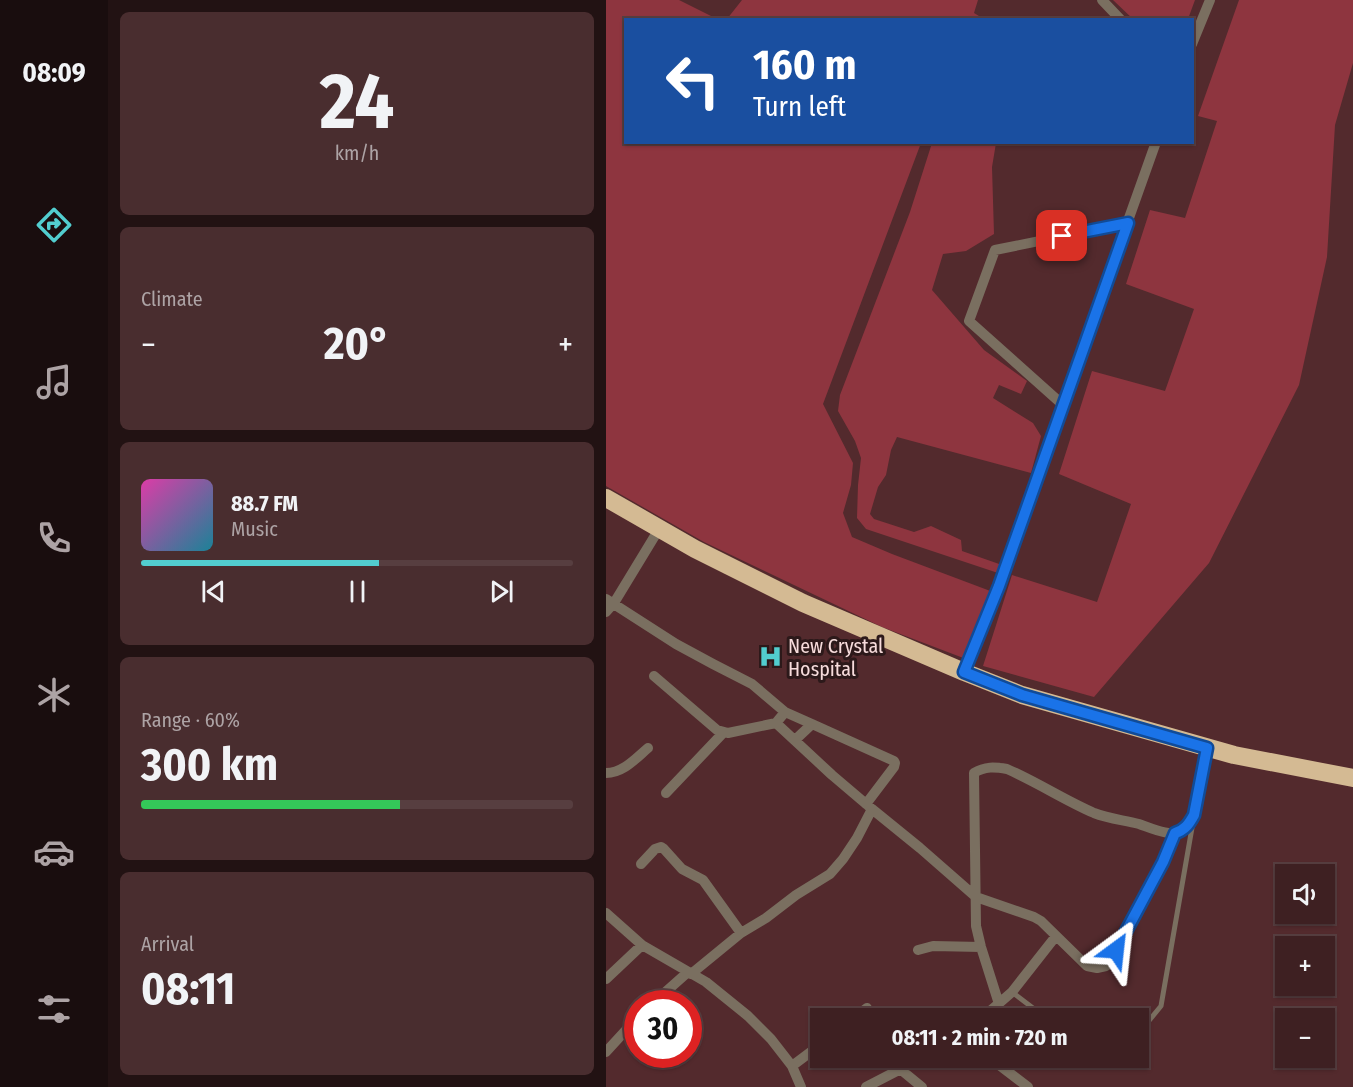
<!DOCTYPE html>
<html lang="en">
<head>
<meta charset="utf-8">
<style>
	:root { --surface:#3e2022; --page:#492d2f; --text:#f1f3f6; --muted:#ada3a5; --line:#573e40; --accent:#52cdcf }
	body { margin:0; font-family:"Fira Sans Condensed",sans-serif; background:var(--page); color:var(--text); height:100vh; display:flex; flex-direction:column; font-size:22px; white-space:nowrap }
	* { box-sizing:border-box; margin:0 }
	p { font-size:20px; color:var(--muted) }
	.icon { flex:none; width:33px; height:33px; fill:none; stroke:currentColor; stroke-width:2; stroke-linecap:round; stroke-linejoin:round }
	.map { position:relative; flex:1; overflow:hidden }
	.drawer { display:flex; flex-direction:column; gap:12px; padding:12px; background:#221213; width:498px }
	.drawer>* { flex:none }
	.guide { position:absolute; left:18px; top:18px; width:570px; height:126px; border-radius:0px; box-shadow:0 2px 4px #0004,0 0 0 2px var(--line); background:#1a4fa0; color:#fff; overflow:hidden }
	.tools { position:absolute; left:669px; top:864px; display:grid; gap:12px }
	.tools a { display:grid; place-items:center; width:60px; height:60px; border-radius:0px; background:var(--surface); box-shadow:0 2px 4px #0004,0 0 0 2px var(--line); font-size:30px }
	.speed { position:absolute; left:18px; top:990px; display:flex; gap:12px; font-size:30px; font-weight:700; text-align:center }
	.speed>* { display:grid; place-content:center; width:78px; height:78px; border-radius:50%; background:var(--surface); box-shadow:0 2px 4px #0004,0 0 0 2px var(--line); line-height:1 }
	.speed .limit { border:9px solid #d22; background:#fff; color:#111 }
	.pin { position:absolute; display:grid; place-items:center; width:51px; height:51px; color:#fff; margin:-26px; border-radius:12px; box-shadow:0 3px 9px #0006 }
	.me { position:absolute; width:66px; margin:-33px; rotate:30deg; stroke-linejoin:round; filter:drop-shadow(0 0 4px #0008) }
	.turn { display:flex; align-items:center; gap:21px; height:126px; padding:0 30px; font-size:27px }
	.turn .icon { width:78px; height:78px; stroke-width:2.5 }
	.turn b { display:block; font-size:42px; line-height:51px }
	.big { font-size:45px; font-weight:700; line-height:1.1 }
	.drawer .card { flex:1; display:flex; flex-direction:column; justify-content:center; gap:9px; min-width:0; padding:0 21px; border-radius:9px; background:var(--page) }
	.drawer .dial { align-items:center; gap:0 }
	.dial b { font-size:78px; line-height:1 }
	.song { display:flex; align-items:center; gap:18px }
	.cover { width:72px; height:72px; border-radius:9px; background:linear-gradient(135deg,hsl(320 70% 55%),hsl(190 70% 35%)) }
	.played { height:6px; border-radius:3px; background:linear-gradient(90deg,var(--accent) 55%,var(--line) 55%) }
	.keys { display:flex; justify-content:space-around; direction:ltr }
	.heat { display:flex; justify-content:space-between; align-items:center; font-size:33px; direction:ltr }
	.charge { height:9px; border-radius:4px; background:linear-gradient(90deg,#34c759 60%,var(--line) 0) }
	.trip { position:absolute; left:204px; top:1008px; width:339px; height:60px; border-radius:0px; background:var(--surface); box-shadow:0 2px 4px #0004,0 0 0 2px var(--line); font-weight:700; line-height:60px; text-align:center }
	main { display:flex; flex:1; min-height:0 }
	.tabs { display:flex; flex-direction:column; width:108px; justify-content:space-around; align-items:center; background:#190d0e; color:var(--muted) }
	.tabs .icon { width:42px; height:42px }
	.tabs .active { color:var(--accent) }
	.tabs b { font-size:27px; color:var(--text) }
	.map>svg:first-child { display:block }
</style>
</head>
<body>
<main>
<nav class="tabs">
<b>08:09</b>
<svg class="icon active" aria-label="directions" viewBox="0 0 24 24"><path d="M12 3l9 9-9 9-9-9zM9 14v-3h6M13 9l2 2-2 2"/></svg>
<svg class="icon" aria-label="music" viewBox="0 0 24 24"><path d="M9 18V5l10-2v13"/><circle cx="6" cy="18" r="3"/><circle cx="16" cy="16" r="3"/></svg>
<svg class="icon" aria-label="phone" viewBox="0 0 24 24"><path d="M5 4h4l2 5-3 2q2 4 5 5l2-3 5 2v4C11 20 4 13 5 4z"/></svg>
<svg class="icon" aria-label="climate" viewBox="0 0 24 24"><path d="M12 3v18M4 7l16 10M4 17L20 7"/></svg>
<svg class="icon" aria-label="car" viewBox="0 0 24 24"><path d="M5 17H2v-5l4-1 3-4h7l3 4 3 1v5h-3M9 17h6M6 11h13"/><circle cx="7" cy="17" r="2"/><circle cx="17" cy="17" r="2"/></svg>
<svg class="icon" aria-label="filters" viewBox="0 0 24 24"><path d="M4 7h16M4 17h16"/><circle cx="9" cy="7" r="2"/><circle cx="15" cy="17" r="2"/></svg>
</nav>
<section class="drawer">
<div class="card dial"><b>24</b><p>km/h</p></div>
<div class="card"><p>Climate</p>
<div class="heat"><a>−</a><b class="big">20°</b><a>+</a></div>
</div>
<div class="card">
<div class="song"><i class="cover"></i><div><b>88.7 FM</b><p>Music</p></div></div>
<div class="played"></div>
<div class="keys"><svg class="icon" aria-label="previous" viewBox="0 0 24 24"><path d="M18 5L8 12l10 7zM5 5v14"/></svg><svg class="icon" aria-label="pause" viewBox="0 0 24 24"><path d="M8 5v14M16 5v14"/></svg><svg class="icon" aria-label="next" viewBox="0 0 24 24"><path d="M6 5l10 7-10 7zM19 5v14"/></svg></div>
</div>
<div class="card"><p>Range · 60%</p><b class="big">300 km</b><div class="charge"></div></div>
<div class="card"><p>Arrival</p><b class="big">08:11</b></div>
</section>
<div class="map">
<svg width="747" height="1087" viewBox="0 0 747 1087">
	<rect width="100%" height="100%" fill="#532a2d"/>
	<!-- green -->
	<path fill="#8e353f" d="M0,0H73L111,19L20,20V142L315,143L217,404L247,463L245,485L237,513L246,537L286,554L387,592L360,659L276,627L98,542L0,486Z
		M136,0H372L368,13L378,19H121Z
		M507,0H589L582,19L528,20Z
		M633,0H747V63L729,125L721,257L693,385L603,563L488,697L377,666L406,575L491,602L525,504L453,474L486,371L559,391L588,309L520,284L544,210L579,218L611,121L592,116Z
		M326,143H390L386,167L388,234L360,251L337,254L326,290L378,350L421,381L415,394L393,385L387,398L427,423L435,436L425,473L291,437L285,450L280,475L272,487L264,514L268,519L308,532L325,526L355,540L356,551L396,565L392,573L260,529L251,518L252,485L255,458L249,441L232,411L234,395L304,212Z"/>
	<g fill="none" stroke-linecap="round" stroke-linejoin="round">
		<!-- lane -->
		<path stroke="#7a6f60" stroke-width="5" d="M406,992L440,1018
			M532,1034L555,1006L587,822
			M488,1058C496,1062 503,1064 511,1058"/>
		<!-- street -->
		<path stroke="#7a6f60" stroke-width="10" d="M496,0L515,20
			M586,44L604,0
			M457,405L363,321L389,250L522,223
			M0,599L70,644L107,664L146,684L179,712L170,723L226,775L266,809L314,848L370,897L428,917L435,921L481,966L491,968L500,966L557,863L569,833
			M0,612L8,603L53,529
			M358,672L392,586L550,142
			M48,676L111,730L122,733L170,723
			M179,712L206,724
			M189,740L206,724L288,761L289,763L288,767L260,804
			M0,773C17,773 29,759 42,748
			M60,793L117,733
			M35,864L49,849L55,847L58,849L76,869L97,880L135,933
			M0,913L36,945
			M312,950L327,946L375,947
			M85,974L135,933L160,918L190,895L224,874L237,859L251,838L266,809
			M0,979L36,945L100,982L142,1016L165,1039L186,1066L195,1087
			M46,1004L82,972
			M393,1004L375,947L370,926L368,773C379,766 389,767 401,769C431,782 458,800 488,813C503,819 518,820 533,824C545,828 565,838 577,830C582,827 585,820 588,815L601,748
			M248,1018L261,1008
			M376,1018L406,992L450,936
			M0,1052L32,1017
			M384,1058L422,1087
			M186,1066L214,1045
			M294,1069L316,1087
			M260,1087L316,1058"/>
		<!-- highway -->
		<path stroke="#d4ba93" stroke-width="18" d="M0,498L89,549L197,603L358,672L416,695L628,755L747,778"/>
	</g>
	<g fill="none" stroke-linecap="round" stroke-linejoin="round">
		<defs>
			<path id="route" d="M456,236L522,223L393,586L358,672L416,695L601,748L588,815C583,824 579,830 569,833L557,862L510,950"/>
		</defs>
		<!-- route casing -->
		<use href="#route" stroke="#114b97" stroke-width="15"/>
		<!-- route -->
		<use href="#route" stroke="#1a73e8" stroke-width="10"/>
	</g>
	<!-- icons -->
	<defs>
		<symbol id="hospital-bare" viewBox="-9 -9 18 18"><path d="M-5-5h3v3.5h4V-5h3V5h-3V1.5h-4V5h-3Z" fill="#52cdcf" stroke="#2c191a" stroke-width="2.5" paint-order="stroke"/></symbol>
	</defs>
	<g fill-rule="evenodd">
		<use href="#hospital-bare" x="148" y="640" width="33" height="33"/>
	</g>
	<g text-anchor="middle" dominant-baseline="central" stroke-width="6" stroke-linejoin="round" paint-order="stroke">
		<!-- poi labels -->
		<g font-size="20" fill="#f7dcdc" stroke="#2c191a" text-anchor="start">
			<text x="182" y="646">New Crystal<tspan x="182" dy="23">Hospital</tspan></text>
		</g>
	</g>
</svg>
<div class="tools">
<a><svg class="icon" aria-label="sound" viewBox="0 0 24 24"><path d="M4 9h4l5-4v14l-5-4H4zM17 9q2 3 0 6"/></svg></a>
<a>+</a>
<a>−</a>
</div>
<div class="speed"><div class="limit">30</div></div>
<div class="pin" style="left:456px;top:236px;background:#d93025"><svg class="icon" aria-label="arrive" viewBox="0 0 24 24"><path d="M6 21V4h12l-3 4 3 4H6"/></svg></div>
<svg class="me" style="left:510px;top:950px" viewBox="-20 -20 40 40"><path d="M0-17L14 15 0 8-14 15z" fill="#1a73e8" stroke="#fff" stroke-width="4"/></svg>
<div class="trip">08:11 · 2 min · 720 m</div>
<div class="guide">
<div class="turn"><svg class="icon" aria-label="left" viewBox="0 0 24 24"><path d="M17 20v-9H6M10 6l-5 5 5 5"/></svg><div><b>160 m</b>Turn left</div></div>
</div>
</div>
</main>
</body>
</html>
